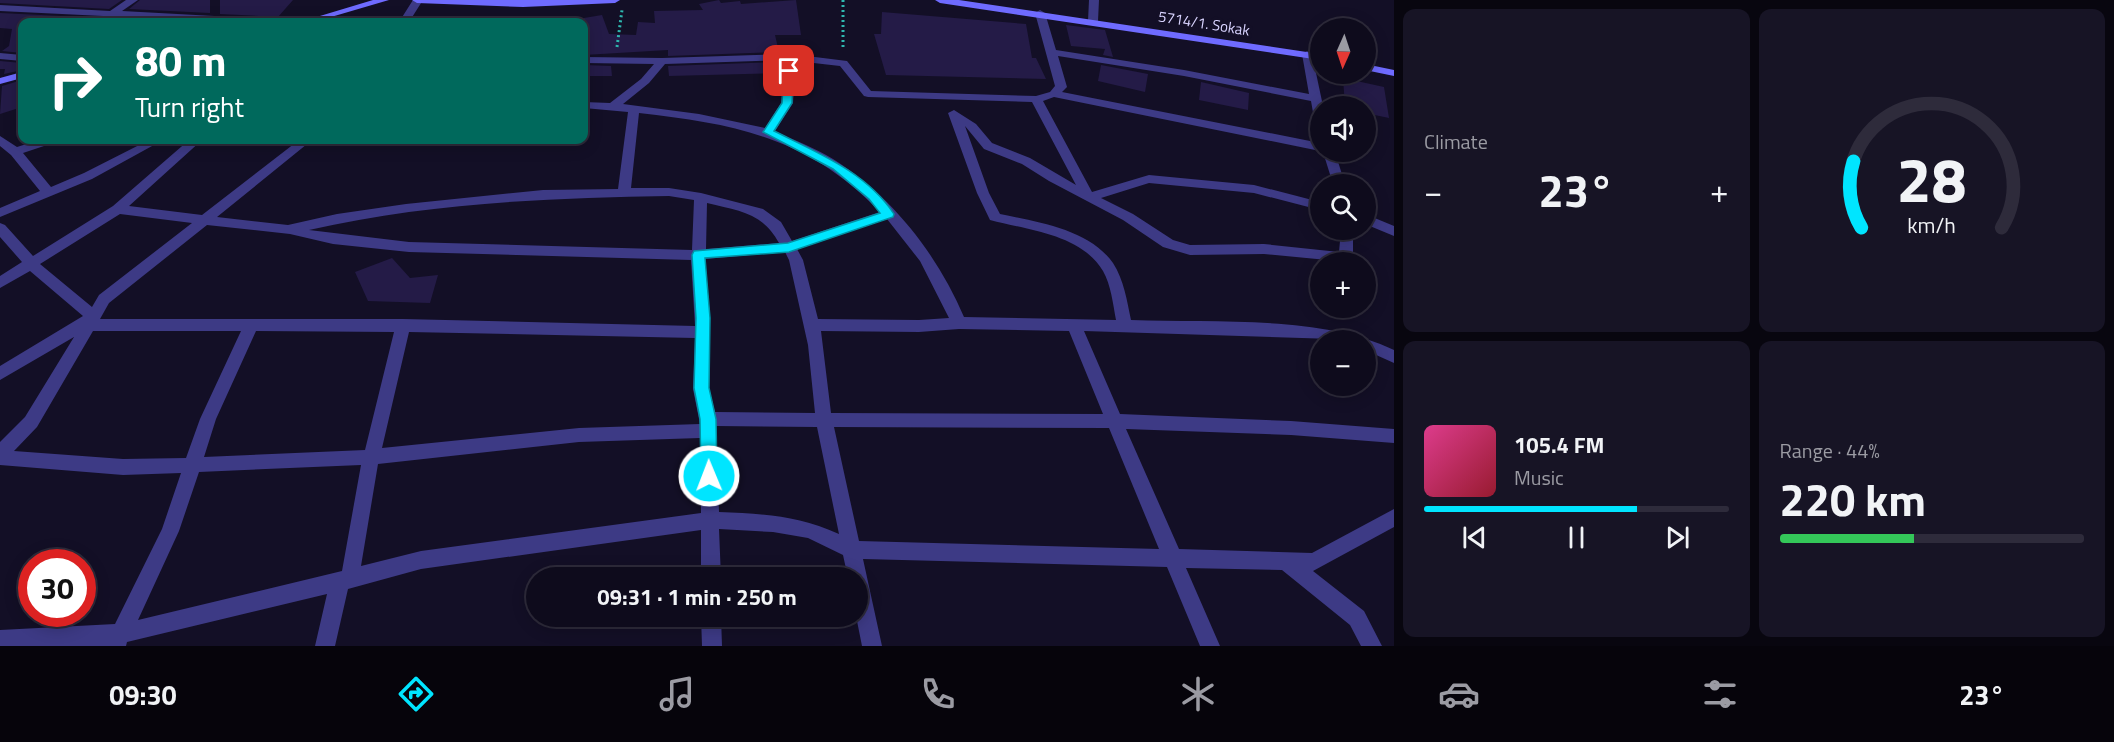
<!DOCTYPE html>
<html lang="en">
<head>
<meta charset="utf-8">
<style>
	:root { --surface:#0e0b1c; --page:#171425; --text:#f1f3f6; --muted:#9b9ba3; --line:#2e2b3b; --accent:#00e5ff }
	body { margin:0; font-family:"Titillium Web",sans-serif; background:var(--page); color:var(--text); height:100vh; display:flex; flex-direction:column; font-size:22px; white-space:nowrap }
	* { box-sizing:border-box; margin:0 }
	p { font-size:20px; color:var(--muted) }
	.icon { flex:none; width:33px; height:33px; fill:none; stroke:currentColor; stroke-width:2; stroke-linecap:round; stroke-linejoin:round }
	.map { position:relative; flex:1; overflow:hidden }
	.panel { display:flex; flex-direction:column; gap:9px; padding:9px; background:#08060f; width:720px }
	.panel>* { flex:none }
	.banner { position:absolute; left:18px; top:18px; width:570px; height:126px; border-radius:12px; box-shadow:0 3px 15px #0003,0 0 0 2px var(--line); background:#00695c; color:#fff; overflow:hidden }
	.needle { width:39px; rotate:183deg }
	.tools { position:absolute; left:1310px; top:18px; display:grid; gap:12px }
	.tools a { display:grid; place-items:center; width:66px; height:66px; border-radius:50%; background:var(--surface); box-shadow:0 3px 15px #0003,0 0 0 2px var(--line); font-size:30px }
	.speed { position:absolute; left:18px; top:549px; display:flex; gap:12px; font-size:30px; font-weight:700; text-align:center }
	.speed>* { display:grid; place-content:center; width:78px; height:78px; border-radius:50%; background:var(--surface); box-shadow:0 3px 15px #0003,0 0 0 2px var(--line); line-height:1 }
	.speed .limit { border:9px solid #d22; background:#fff; color:#111 }
	.pin { position:absolute; display:grid; place-items:center; width:51px; height:51px; color:#fff; margin:-26px; border-radius:12px; box-shadow:0 3px 9px #0006 }
	.me { position:absolute; width:66px; margin:-33px; rotate:359deg; stroke-linejoin:round; filter:drop-shadow(0 0 4px #0008) }
	.turn { display:flex; align-items:center; gap:21px; height:126px; padding:0 18px; font-size:27px }
	.turn .icon { width:78px; height:78px; stroke-width:2.5 }
	.turn b { display:block; font-size:42px; line-height:51px }
	.big { font-size:45px; font-weight:700; line-height:1.1 }
	.panel .tile { flex:1; display:flex; flex-direction:column; justify-content:center; gap:9px; min-width:0; padding:0 21px; border-radius:12px; background:var(--page) }
	.panel .dial { align-items:center; gap:0 }
	.dial svg { height:156px; overflow:visible; fill:none; stroke:var(--line); stroke-width:7; stroke-linecap:round; text-anchor:middle }
	.dial text { fill:var(--text); stroke:none }
	.song { display:flex; align-items:center; gap:18px }
	.cover { width:72px; height:72px; border-radius:9px; background:linear-gradient(135deg,hsl(330 70% 55%),hsl(350 70% 35%)) }
	.played { height:6px; border-radius:3px; background:linear-gradient(90deg,var(--accent) 70%,var(--line) 70%) }
	.keys { display:flex; justify-content:space-around; direction:ltr }
	.heat { display:flex; justify-content:space-between; align-items:center; font-size:33px; direction:ltr }
	.charge { height:9px; border-radius:4px; background:linear-gradient(90deg,#34c759 44%,var(--line) 0) }
	.panel .tiles { flex:1; display:grid; gap:9px; grid-template-columns:repeat(2,1fr) }
	.trip { position:absolute; left:526px; top:567px; width:342px; height:60px; border-radius:30px; background:var(--surface); box-shadow:0 3px 15px #0003,0 0 0 2px var(--line); font-weight:700; line-height:60px; text-align:center }
	.menu { display:flex; height:96px; justify-content:space-around; align-items:center; background:#06040b; color:var(--muted) }
	.menu .icon { width:42px; height:42px }
	.menu .on { color:var(--accent) }
	.menu b { font-size:27px; color:var(--text) }
	main { display:flex; flex:1; min-height:0 }
	.map>svg:first-child { display:block }
</style>
</head>
<body>
<main>
<div class="map">
<svg width="1394" height="646" viewBox="0 0 1394 646">
	<rect width="100%" height="100%" fill="#130f26"/>
	<!-- building -->
	<path fill="#241b47" d="M0,0H122L109,9L0,3Z
		M140,0H210V13L129,9Z
		M220,0H293L278,17L220,14Z
		M719,0L721,3L740,1L741,4L796,0L801,35H775L779,52L668,56V50L584,55V18L602,15L609,34L636,35L638,22L655,23L654,11L703,10L699,4Z
		M882,12L1026,24L1032,58H1036L1046,79L886,75L874,34H881Z
		M0,13L102,18L109,21L114,19L185,22H22V53L2,51L9,46L12,29L0,28Z
		M1066,25L1105,30L1113,57L1103,55L1105,49L1071,46Z
		M0,61L22,63V70L4,74L5,69H0Z
		M781,62L782,73L669,76L668,66Z
		M584,65L611,66L612,76H584Z
		M1101,65L1148,74L1145,92L1098,81Z
		M1343,78L1384,87L1389,118L1365,113V106H1345Z
		M22,80V107L0,114L2,86Z
		M1201,82L1249,93L1248,110L1199,100Z
		M392,258L410,278L438,275L430,303L368,301L355,272Z"/>
	<g fill="none" stroke-linecap="round" stroke-linejoin="round">
		<!-- path -->
		<path stroke="#2fb8b0" stroke-width="3" stroke-dasharray="2 3" stroke-linecap="butt" d="M843,0V50
			M617,47L622,10"/>
		<!-- street -->
		<path fill="#3d3a85" fill-rule="evenodd" d="M126,0H138L122,11L272,19L277,22H223L114,17L108,19L103,16L0,11V5L110,11Z
			M413,0H423L409,22H399Z
			M1089,0H1099L1098,21L1093,24L1088,21Z
			M1040,10L1045,13L1056,50L1184,70L1309,94L1302,54L1307,51L1312,54L1323,106H1320V121L1314,118L1311,101L1184,76L1058,56L1067,87L1062,92L1320,143V151L1054,97L1043,101L1092,192L1149,175L1254,185L1320,202V210L1254,193L1149,183L1101,198L1133,214L1173,240L1190,245L1264,244L1339,252L1341,230H1353V258L1348,262L1264,254L1190,255L1163,247L1123,220L1049,181L1022,164L984,149L965,126L989,193L1000,214C1037,222 1089,229 1113,263C1124,280 1127,301 1131,320C1214,323 1321,315 1394,350V363L1365,350V340L1084,331L1120,414L1291,421L1394,429V443L1291,435L1126,429L1179,549L1312,553L1394,509V527L1313,571L1364,611L1382,646H1361L1350,625L1282,570L1186,568L1220,646H1200L1167,567L863,559L882,646H862L856,616H858V578H848L843,555L808,538L773,532L719,529L721,578H701V530L421,569L348,589L335,646H315L327,594L127,642L126,646H0V630L115,624L162,529L181,473L123,475L0,465V442L25,417L74,337L0,380V366L83,316L30,271L0,288V276L22,262L0,237V223L5,225L33,256L113,206L189,140H202L129,206L202,215L299,140H312L217,217L288,225L337,214L406,204L543,190L618,189L628,112L584,108V102L610,103L641,79L654,64L584,63V57L662,58L791,54L847,61L871,91L1036,96L1050,92L1055,86L1035,13ZM785,60L781,103L765,128L699,114L623,104L649,83L665,64ZM796,61L840,66L864,96L868,97L1032,102L1076,185L1030,158L992,143L976,124L954,110L948,113L977,193L990,220C1027,230 1081,234 1103,271C1111,285 1113,304 1116,320L964,317C937,254 892,196 833,159C815,148 794,140 775,131L793,103ZM639,113C737,124 809,138 880,212L792,241L781,222L763,209L701,193L669,188H631ZM669,196L694,200L692,250L409,242L309,230C427,203 548,198 669,196ZM707,203C739,211 762,212 779,243L706,249ZM120,214L192,223L99,295L92,307L40,264ZM887,219L920,261L949,318L919,320L818,319L803,260L797,249ZM207,225L290,234L333,244L409,252L691,260L695,326L403,319H100L109,303ZM785,252L789,260L808,345L815,413L715,412L709,389L710,318L705,259ZM959,329L1069,331L1103,414L831,413L821,331L919,332ZM93,331H241L200,419L186,458L123,459L14,451L37,427ZM256,331L394,332L365,450L204,457L216,419ZM409,332L695,338L693,389L700,424L579,428L382,448ZM716,426L817,427L839,534C797,515 764,514 719,512ZM834,427L1109,428L1159,549L859,541ZM700,438L701,513L421,551L361,566L378,464L579,442ZM361,465L342,571L138,620L179,531L199,472Z
			M0,53L22,55V61L0,59Z
			M0,136L17,147L39,140H55L53,143L23,153L51,187L84,173L149,140H163L92,179L0,217V208L40,191L11,155L0,146Z
			M1323,152H1335L1345,184H1333Z
			M1365,214L1394,226V236L1365,224Z
			M701,616H721L722,646H702Z"/>
		<!-- secondary -->
		<path fill="#6f6bff" fill-rule="evenodd" d="M373,0H389L314,22H300Z
			M412,0H620L615,3L523,7L417,3Z
			M935,0H959L1320,54V60L940,3Z
			M1365,64L1394,70V76L1365,70Z
			M22,72V78L0,84V78Z"/>
	</g>
	<!-- route -->
	<path fill="#00e5ff" stroke="#0095a6" stroke-width="1.5" d="M789,68L794,71L792,103L774,131C818,153 866,172 894,214L893,217L789,252L705,258L710,318L709,388L716,419L717,476L715,481L709,483L703,481L701,476L700,419L694,388L696,318L692,255L694,251L788,243L880,213L869,199L833,169L763,132L782,103L784,71Z"/>
	<g text-anchor="middle" dominant-baseline="central" stroke-width="6" stroke-linejoin="round" paint-order="stroke">
		<!-- far-street labels -->
		<g font-size="15" fill="#d9d4ff" stroke="#130f26">
			<text transform="translate(1204 23) rotate(9)">5714/1. Sokak</text>
		</g>
	</g>
</svg>
<div class="tools">
<a><svg class="needle" viewBox="-14 -14 28 28"><path d="M0-13l5 13h-10z" fill="#e53935"/><path d="M0 13l5-13h-10z" fill="#9b9ba3"/></svg></a>
<a><svg class="icon" aria-label="sound" viewBox="0 0 24 24"><path d="M4 9h4l5-4v14l-5-4H4zM17 9q2 3 0 6"/></svg></a>
<a><svg class="icon" aria-label="search" viewBox="0 0 24 24"><circle cx="10" cy="10" r="6"/><path d="M15 15l6 6"/></svg></a>
<a>+</a>
<a>−</a>
</div>
<div class="speed"><div class="limit">30</div></div>
<div class="pin" style="left:789px;top:71px;background:#d93025"><svg class="icon" aria-label="arrive" viewBox="0 0 24 24"><path d="M6 21V4h12l-3 4 3 4H6"/></svg></div>
<svg class="me" style="left:709px;top:476px" viewBox="-20 -20 40 40"><circle r="17" fill="#00e5ff" stroke="#fff" stroke-width="3"/><path d="M0-11L8 9 0 5-8 9z" fill="#fff"/></svg>
<div class="trip">09:31 · 1 min · 250 m</div>
<div class="banner">
<div class="turn"><svg class="icon" aria-label="right" viewBox="0 0 24 24"><path d="M7 20v-9h11M14 6l5 5-5 5"/></svg><div><b>80 m</b>Turn right</div></div>
</div>
</div>
<section class="panel">
<div class="tiles">
<div class="tile"><p>Climate</p>
<div class="heat"><a>−</a><b class="big">23°</b><a>+</a></div>
</div>
<div class="tile dial"><svg viewBox="0 0 100 80">
<path d="M14 69A42 42 0 1 1 86 69"/>
<path d="M14 69A42 42 0 0 1 10 35" stroke="#00e5ff"/>
<text x="50" y="56" font-size="32" font-weight="700">28</text>
<text x="50" y="72" font-size="11">km/h</text>
</svg></div>
<div class="tile">
<div class="song"><i class="cover"></i><div><b>105.4 FM</b><p>Music</p></div></div>
<div class="played"></div>
<div class="keys"><svg class="icon" aria-label="previous" viewBox="0 0 24 24"><path d="M18 5L8 12l10 7zM5 5v14"/></svg><svg class="icon" aria-label="pause" viewBox="0 0 24 24"><path d="M8 5v14M16 5v14"/></svg><svg class="icon" aria-label="next" viewBox="0 0 24 24"><path d="M6 5l10 7-10 7zM19 5v14"/></svg></div>
</div>
<div class="tile"><p>Range · 44%</p><b class="big">220 km</b><div class="charge"></div></div>
</div>
</section>
</main>
<nav class="menu">
<b>09:30</b>
<svg class="icon on" aria-label="directions" viewBox="0 0 24 24"><path d="M12 3l9 9-9 9-9-9zM9 14v-3h6M13 9l2 2-2 2"/></svg>
<svg class="icon" aria-label="music" viewBox="0 0 24 24"><path d="M9 18V5l10-2v13"/><circle cx="6" cy="18" r="3"/><circle cx="16" cy="16" r="3"/></svg>
<svg class="icon" aria-label="phone" viewBox="0 0 24 24"><path d="M5 4h4l2 5-3 2q2 4 5 5l2-3 5 2v4C11 20 4 13 5 4z"/></svg>
<svg class="icon" aria-label="climate" viewBox="0 0 24 24"><path d="M12 3v18M4 7l16 10M4 17L20 7"/></svg>
<svg class="icon" aria-label="car" viewBox="0 0 24 24"><path d="M5 17H2v-5l4-1 3-4h7l3 4 3 1v5h-3M9 17h6M6 11h13"/><circle cx="7" cy="17" r="2"/><circle cx="17" cy="17" r="2"/></svg>
<svg class="icon" aria-label="filters" viewBox="0 0 24 24"><path d="M4 7h16M4 17h16"/><circle cx="9" cy="7" r="2"/><circle cx="15" cy="17" r="2"/></svg>
<b>23°</b>
</nav>
</body>
</html>
